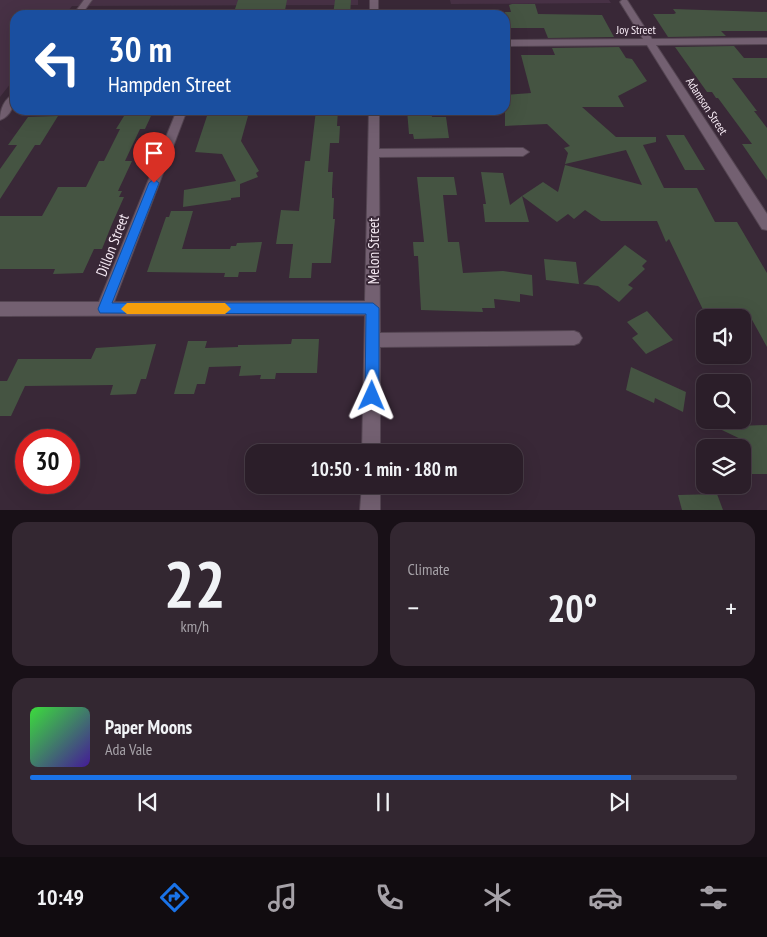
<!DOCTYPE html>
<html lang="en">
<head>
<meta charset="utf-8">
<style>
	:root { --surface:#2b1e29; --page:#332731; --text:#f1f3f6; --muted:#a6a2a8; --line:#473c46; --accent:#1a73e8 }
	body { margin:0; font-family:"PT Sans Narrow",sans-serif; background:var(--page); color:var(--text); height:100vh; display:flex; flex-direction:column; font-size:19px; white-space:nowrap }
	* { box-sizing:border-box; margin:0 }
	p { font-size:16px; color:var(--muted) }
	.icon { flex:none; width:28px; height:28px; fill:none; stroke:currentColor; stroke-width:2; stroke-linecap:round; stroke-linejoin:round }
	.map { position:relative; height:510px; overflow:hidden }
	.details { display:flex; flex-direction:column; gap:12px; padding:12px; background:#181017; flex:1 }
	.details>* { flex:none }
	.banner { position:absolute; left:10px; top:10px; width:500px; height:105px; border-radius:15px; box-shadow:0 5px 20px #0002,0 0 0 1px var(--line); background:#1a4fa0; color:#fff; overflow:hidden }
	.controls { position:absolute; left:696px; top:309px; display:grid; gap:10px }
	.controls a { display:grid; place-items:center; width:55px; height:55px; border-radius:10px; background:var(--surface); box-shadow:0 5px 20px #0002,0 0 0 1px var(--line); font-size:25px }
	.speed { position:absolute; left:15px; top:429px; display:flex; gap:10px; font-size:25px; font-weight:700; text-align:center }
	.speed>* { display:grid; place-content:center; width:65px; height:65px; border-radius:50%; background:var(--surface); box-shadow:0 5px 20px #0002,0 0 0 1px var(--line); line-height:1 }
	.speed .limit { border:8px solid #d22; background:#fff; color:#111 }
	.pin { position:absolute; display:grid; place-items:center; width:42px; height:42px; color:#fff; margin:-51px -21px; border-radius:50% 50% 50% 0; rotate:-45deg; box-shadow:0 0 5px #0007 }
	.pin .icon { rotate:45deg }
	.me { position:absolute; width:55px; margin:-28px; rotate:1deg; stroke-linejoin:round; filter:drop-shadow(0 0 4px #0008) }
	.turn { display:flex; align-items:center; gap:18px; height:105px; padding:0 15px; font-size:22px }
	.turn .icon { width:65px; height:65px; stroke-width:2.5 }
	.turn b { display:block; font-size:35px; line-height:42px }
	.big { font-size:38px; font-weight:700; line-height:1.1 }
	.details .widget { flex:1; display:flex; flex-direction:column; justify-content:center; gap:8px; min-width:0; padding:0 18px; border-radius:15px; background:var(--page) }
	.details .dial { align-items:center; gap:0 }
	.dial b { font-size:65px; line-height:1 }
	.song { display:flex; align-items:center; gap:15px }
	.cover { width:60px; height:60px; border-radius:8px; background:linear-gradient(135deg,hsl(120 70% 55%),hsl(260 70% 35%)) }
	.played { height:5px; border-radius:2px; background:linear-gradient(90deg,var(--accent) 85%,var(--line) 85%) }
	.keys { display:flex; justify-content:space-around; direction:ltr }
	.heat { display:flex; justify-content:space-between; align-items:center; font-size:28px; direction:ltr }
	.details .tiles { flex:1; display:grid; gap:12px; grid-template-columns:1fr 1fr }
	.widget:last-child { grid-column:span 2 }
	.trip { position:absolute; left:245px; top:444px; width:278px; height:50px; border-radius:15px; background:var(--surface); box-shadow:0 5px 20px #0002,0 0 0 1px var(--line); font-weight:700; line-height:50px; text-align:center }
	.dock { display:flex; height:80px; justify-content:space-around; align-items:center; background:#110c10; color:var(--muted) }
	.dock .icon { width:35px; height:35px }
	.dock .on { color:var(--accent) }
	.dock b { font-size:22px; color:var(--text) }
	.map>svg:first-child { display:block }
</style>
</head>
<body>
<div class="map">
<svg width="767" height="510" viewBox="0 0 767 510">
	<rect width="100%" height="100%" fill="#392837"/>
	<!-- built -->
	<path fill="#473145" d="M0,0H358V5L72,6L65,15H15V78L0,97Z
		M450,0H609L611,3L451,4Z"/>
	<!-- building -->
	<path fill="#455442" d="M238,0H287L284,15H233Z
		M335,0H351L350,15H333Z
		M512,4H535L538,14L602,15L614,37L548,38L544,28H505V12H511L509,5Z
		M673,9L767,12V31H721L726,36L668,37L653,14H674L676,13Z
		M734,46L744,58H767V78H732L757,111H754L767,128V180L742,144H752L718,98H716L712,92H707L675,47Z
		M619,47L626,58L632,59L647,81L618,96L624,107H582L616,137H656V142L643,145L664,188H697L715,222H737L767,273V347L751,318H707L669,239L666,242L657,221H601L585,210L574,219L568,214L557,222L522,196L543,182L558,192L565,165L642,185L626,150L565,164L568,153L564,148L570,146L547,124L505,126V95L531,93L521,55H555L552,48Z
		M209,110H239L238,116H248L241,141L259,171L256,173L258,177L240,184V197L231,198V200L183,207L184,190L236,181L222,154L195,152Z
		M316,110H338L337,126H340L339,143H330L328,172H333L332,189V198H334L333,219H335L331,263H312L311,278H289L293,244H276L281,210L299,211L305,161H310Z
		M407,110H431L432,117H446L449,138L414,139L413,134H409Z
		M58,116L40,145H35L0,199V169L17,145H8L28,117Z
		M124,116H151L145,129H140L125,161H132L118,191H122L119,197H124L112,224L102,249H94L83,273L53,274L55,269H0V216H42L58,187H86L99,161H104L120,129H116Z
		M666,135H684L705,170H685Z
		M481,172L503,173L510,205L522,196L529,222H485L483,204H486Z
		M417,177H454L457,195H443L448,242H459L463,273L503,271L532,275L533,296L520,294V302L494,299L495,308H482L483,312L421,310L418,256H414L413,242H424Z
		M171,211H193L182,249H230L231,246H236L237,243L262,242L256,272H239L238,277H224L225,273L147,272L166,217H169Z
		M625,245L647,261L642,266L645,269L628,285L633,288L619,302L598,286L583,284Z
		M544,259L576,262L579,284L546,280Z
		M647,311L673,340L646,354L632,338L638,334L627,322Z
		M292,339H319L317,373H276L275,379H260L261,375L239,376L241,366L209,367L205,384H197L194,394H174L188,341H207L205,348L238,347V345L291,344Z
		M156,344L146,379H141L136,394L110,395L113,385L25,386L11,416H0V381H7L18,359H91L96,348Z
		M631,367L686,392L683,412L655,398L654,403L626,390Z
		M701,420H736L738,426L767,425V474H742V443H749Z
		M717,494L723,510H682L678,495Z"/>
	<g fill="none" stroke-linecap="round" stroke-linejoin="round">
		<defs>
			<path id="minor" d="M84,0H92L81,15H73Z
				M370,0H378V15H370Z
				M622,0H627L652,39L767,38V44L656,45L767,214V230L762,229L647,45L505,46V40L643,39L620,2Z
				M15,94C15,104 11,116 0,120C0,110 4,98 15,94Z
				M177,110H187L114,302L365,301L369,110H379V149L523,148L529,152L523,156L379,157L380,333L574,331L579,333L582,338L579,343L574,345L380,347V452H362L365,315L0,316V302H99Z
				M362,485H380V510H360Z"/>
		</defs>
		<!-- minor casing -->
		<use href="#minor" stroke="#544552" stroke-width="2"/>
		<!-- minor -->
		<use href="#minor" fill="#736071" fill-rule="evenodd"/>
	</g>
	<!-- route -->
	<path fill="#1a73e8" stroke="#114b97" d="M154,179L159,183L112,303H373L379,308V396L377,401L372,403L367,401L365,396L366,314L100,313L98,309L149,183Z"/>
	<!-- slow -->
	<path fill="#f59e0b" d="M127,303H225L231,309L225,314H127L121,309Z"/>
	<g text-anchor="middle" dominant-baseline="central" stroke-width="4" stroke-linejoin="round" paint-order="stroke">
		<!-- far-street labels -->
		<g font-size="12" fill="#f7ebf5" stroke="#392837">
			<text x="636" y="29">Joy Street</text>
			<text transform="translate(707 106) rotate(57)">Adamson Street</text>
		</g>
		<!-- street labels -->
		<g font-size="15" fill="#f7ebf5" stroke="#392837">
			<text transform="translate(112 245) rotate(-69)">Dillon Street</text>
			<text transform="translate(373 251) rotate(-90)">Melon Street</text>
		</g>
	</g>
</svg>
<div class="controls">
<a><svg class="icon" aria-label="sound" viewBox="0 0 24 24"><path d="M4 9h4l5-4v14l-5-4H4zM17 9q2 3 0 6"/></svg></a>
<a><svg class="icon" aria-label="search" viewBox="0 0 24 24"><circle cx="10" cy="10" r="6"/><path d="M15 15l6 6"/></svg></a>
<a><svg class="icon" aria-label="layers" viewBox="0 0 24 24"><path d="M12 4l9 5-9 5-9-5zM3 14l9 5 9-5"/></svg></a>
</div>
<div class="speed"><div class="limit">30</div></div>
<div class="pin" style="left:154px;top:183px;background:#d93025"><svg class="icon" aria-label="arrive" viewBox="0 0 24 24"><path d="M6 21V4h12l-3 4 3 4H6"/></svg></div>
<svg class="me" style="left:372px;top:396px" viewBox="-20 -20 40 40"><path d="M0-17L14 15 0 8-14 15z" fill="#1a73e8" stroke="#fff" stroke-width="4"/></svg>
<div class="trip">10:50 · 1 min · 180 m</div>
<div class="banner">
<div class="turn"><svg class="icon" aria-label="left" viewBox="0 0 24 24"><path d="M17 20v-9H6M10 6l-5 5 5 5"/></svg><div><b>30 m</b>Hampden Street</div></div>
</div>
</div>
<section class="details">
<div class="tiles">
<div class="widget dial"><b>22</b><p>km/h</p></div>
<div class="widget"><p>Climate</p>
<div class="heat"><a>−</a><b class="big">20°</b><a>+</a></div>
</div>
<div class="widget">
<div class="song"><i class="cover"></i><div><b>Paper Moons</b><p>Ada Vale</p></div></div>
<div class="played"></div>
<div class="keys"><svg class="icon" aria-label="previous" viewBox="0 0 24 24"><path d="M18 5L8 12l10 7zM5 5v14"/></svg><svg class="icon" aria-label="pause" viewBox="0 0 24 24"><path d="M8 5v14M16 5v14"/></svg><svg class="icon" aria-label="next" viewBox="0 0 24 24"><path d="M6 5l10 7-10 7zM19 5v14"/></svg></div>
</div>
</div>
</section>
<nav class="dock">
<b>10:49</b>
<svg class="icon on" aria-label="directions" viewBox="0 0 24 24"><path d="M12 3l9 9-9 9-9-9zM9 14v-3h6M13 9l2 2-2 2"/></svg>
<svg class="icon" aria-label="music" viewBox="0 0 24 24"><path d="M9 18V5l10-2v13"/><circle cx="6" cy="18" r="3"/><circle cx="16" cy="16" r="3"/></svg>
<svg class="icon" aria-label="phone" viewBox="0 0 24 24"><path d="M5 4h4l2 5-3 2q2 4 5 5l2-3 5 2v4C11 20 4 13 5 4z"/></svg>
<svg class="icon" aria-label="climate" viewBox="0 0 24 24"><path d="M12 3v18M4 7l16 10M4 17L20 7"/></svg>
<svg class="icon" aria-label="car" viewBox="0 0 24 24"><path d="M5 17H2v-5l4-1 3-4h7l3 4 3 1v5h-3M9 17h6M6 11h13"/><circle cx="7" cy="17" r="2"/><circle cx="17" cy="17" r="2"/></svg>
<svg class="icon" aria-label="filters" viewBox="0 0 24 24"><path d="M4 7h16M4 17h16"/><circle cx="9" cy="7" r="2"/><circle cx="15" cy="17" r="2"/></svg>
</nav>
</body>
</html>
